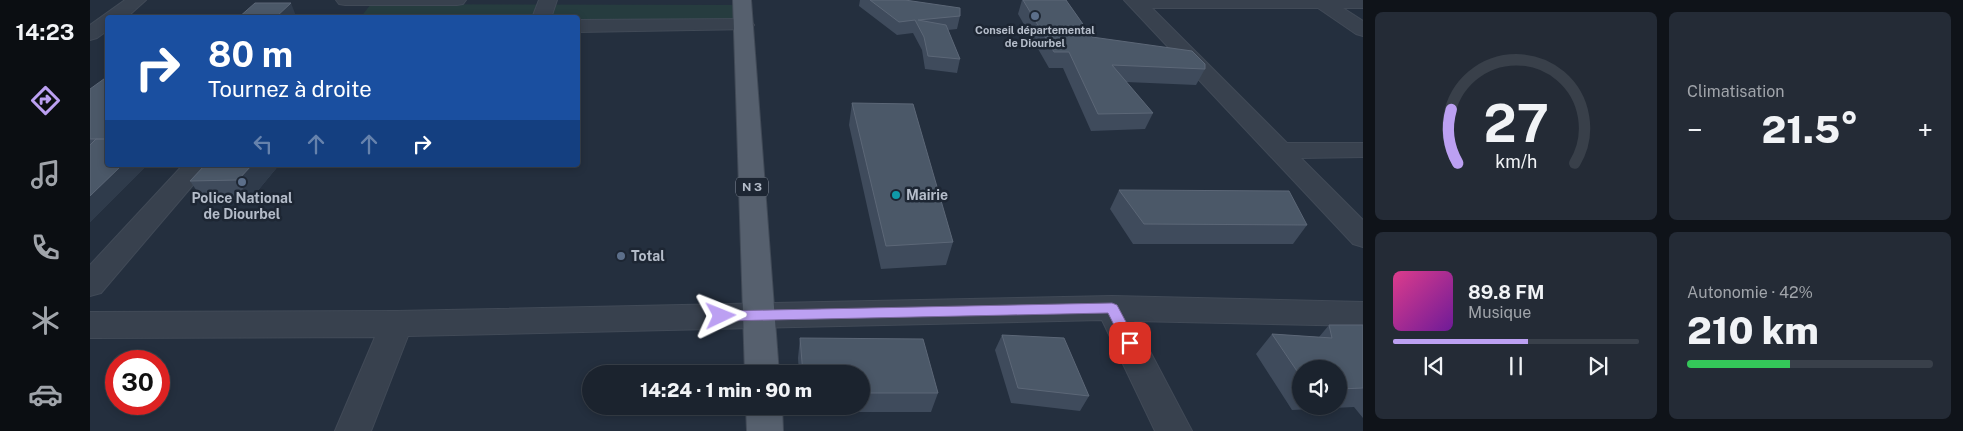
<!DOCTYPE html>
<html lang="fr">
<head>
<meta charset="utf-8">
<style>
	:root { --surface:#1b232e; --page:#242b36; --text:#f1f3f6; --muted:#a0a4aa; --line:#39404a; --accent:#bca0f2 }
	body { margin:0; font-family:"Public Sans",sans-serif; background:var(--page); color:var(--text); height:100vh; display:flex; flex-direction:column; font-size:19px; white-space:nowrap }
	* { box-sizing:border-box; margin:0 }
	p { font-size:16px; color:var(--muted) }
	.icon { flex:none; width:28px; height:28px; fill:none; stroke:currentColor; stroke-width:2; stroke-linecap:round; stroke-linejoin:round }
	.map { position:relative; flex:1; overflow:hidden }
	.sheet { display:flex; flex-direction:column; gap:12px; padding:12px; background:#0f1319; width:600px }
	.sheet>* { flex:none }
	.guide { position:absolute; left:15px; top:15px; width:475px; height:152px; border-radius:5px; box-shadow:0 2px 8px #0003,0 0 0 1px var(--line); background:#1a4fa0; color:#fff; overflow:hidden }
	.fabs { position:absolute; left:1202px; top:360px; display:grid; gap:10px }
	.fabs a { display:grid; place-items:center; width:55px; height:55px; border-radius:50%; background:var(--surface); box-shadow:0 2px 8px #0003,0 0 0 1px var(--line); font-size:25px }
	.speed { position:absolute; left:15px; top:350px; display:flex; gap:10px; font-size:25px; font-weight:700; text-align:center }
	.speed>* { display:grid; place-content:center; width:65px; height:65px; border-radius:50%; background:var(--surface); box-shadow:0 2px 8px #0003,0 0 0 1px var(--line); line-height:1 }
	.speed .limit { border:8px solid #d22; background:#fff; color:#111 }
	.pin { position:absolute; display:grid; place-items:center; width:42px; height:42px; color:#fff; margin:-21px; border-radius:10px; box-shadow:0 2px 8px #0006 }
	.me { position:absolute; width:55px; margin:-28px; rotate:88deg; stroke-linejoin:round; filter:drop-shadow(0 0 4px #0008) }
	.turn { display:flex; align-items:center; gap:18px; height:105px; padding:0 20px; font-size:22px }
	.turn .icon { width:65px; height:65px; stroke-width:2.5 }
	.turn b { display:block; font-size:35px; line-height:42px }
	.lanes { display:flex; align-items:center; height:48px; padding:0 20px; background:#0003; justify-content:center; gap:25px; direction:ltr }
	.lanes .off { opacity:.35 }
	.big { font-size:38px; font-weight:800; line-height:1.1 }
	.sheet .widget { flex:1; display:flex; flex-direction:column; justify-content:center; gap:8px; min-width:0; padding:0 18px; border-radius:8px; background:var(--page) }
	.sheet .dial { align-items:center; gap:0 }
	.dial svg { height:130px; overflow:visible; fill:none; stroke:var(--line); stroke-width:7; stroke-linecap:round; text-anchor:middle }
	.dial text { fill:var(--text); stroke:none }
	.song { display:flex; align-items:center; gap:15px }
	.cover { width:60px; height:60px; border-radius:8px; background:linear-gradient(135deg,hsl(330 70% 55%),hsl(280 70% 35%)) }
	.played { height:5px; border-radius:2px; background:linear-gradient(90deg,var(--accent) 55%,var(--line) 55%) }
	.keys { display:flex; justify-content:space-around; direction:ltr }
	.heat { display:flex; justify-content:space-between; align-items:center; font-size:28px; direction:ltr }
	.charge { height:8px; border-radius:4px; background:linear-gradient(90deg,#34c759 42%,var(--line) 0) }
	.sheet .tiles { flex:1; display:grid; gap:12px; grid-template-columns:repeat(2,1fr) }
	.trip { position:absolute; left:492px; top:365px; width:288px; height:50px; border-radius:25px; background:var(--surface); box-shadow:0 2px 8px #0003,0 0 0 1px var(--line); font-weight:800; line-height:50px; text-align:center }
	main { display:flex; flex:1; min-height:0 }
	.dock { display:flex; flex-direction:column; width:90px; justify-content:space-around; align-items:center; background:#0b0e12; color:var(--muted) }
	.dock .icon { width:35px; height:35px }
	.dock .active { color:var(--accent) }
	.dock b { font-size:22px; color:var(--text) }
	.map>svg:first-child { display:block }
</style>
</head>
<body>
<main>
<nav class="dock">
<b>14:23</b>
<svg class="icon active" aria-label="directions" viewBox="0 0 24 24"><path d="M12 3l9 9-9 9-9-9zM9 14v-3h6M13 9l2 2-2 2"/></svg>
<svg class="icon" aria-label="music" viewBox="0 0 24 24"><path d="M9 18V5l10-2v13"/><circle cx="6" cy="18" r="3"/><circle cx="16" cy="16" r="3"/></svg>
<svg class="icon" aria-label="phone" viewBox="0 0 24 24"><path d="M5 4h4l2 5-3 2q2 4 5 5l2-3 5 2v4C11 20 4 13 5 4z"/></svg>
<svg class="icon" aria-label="climate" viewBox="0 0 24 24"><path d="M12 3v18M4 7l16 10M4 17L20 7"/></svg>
<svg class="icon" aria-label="car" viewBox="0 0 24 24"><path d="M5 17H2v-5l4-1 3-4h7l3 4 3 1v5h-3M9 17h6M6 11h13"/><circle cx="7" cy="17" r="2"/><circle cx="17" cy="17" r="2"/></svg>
</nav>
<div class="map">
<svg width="1273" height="431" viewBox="0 0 1273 431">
	<rect width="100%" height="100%" fill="#242f3e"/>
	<!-- green -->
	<path fill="#263c3f" d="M281,4L644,5V20L270,18Z"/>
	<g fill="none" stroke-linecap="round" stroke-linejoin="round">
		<defs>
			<path id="minor" d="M35,0H56L36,18H18V30L7,38L0,40V25Z
				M246,0H376L373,4L367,5H255L249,4Z
				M449,0H467L461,18H442Z
				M1034,0H1273V8H1253L1273,21V36L1266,34L1228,8H1062L1197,143H1273V157L1211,158L1273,220V247L1263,244Z
				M654,19L661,21L664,25L661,29L488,32V20Z
				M93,165H120L11,293L0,296V265Z
				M1022,296L1273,302V326L1044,321L1102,431H1065L1012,320L318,336L281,431H245L285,337L0,338V312L307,311Z"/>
			<path id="major" d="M643,0H661L689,374H655Z
				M656,406H692L693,431H657Z"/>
		</defs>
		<!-- minor casing -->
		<use href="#minor" stroke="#414a57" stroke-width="2"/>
		<!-- major casing -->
		<use href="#major" stroke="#414a57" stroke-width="2"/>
		<!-- minor -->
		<use href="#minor" fill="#38414e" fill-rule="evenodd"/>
		<!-- major -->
		<use href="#major" fill="#56606e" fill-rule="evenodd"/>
	</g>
	<!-- wall -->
	<path fill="#3f4b5c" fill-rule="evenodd" d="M770,0H815L870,16L867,29L858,30L870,59L867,73L835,69L832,50L823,33L807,35L769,6Z
		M932,0H976L1002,37L1115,69L1106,85L1036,82L1063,113L1055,129L1001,131L973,68H959L928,14Z
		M0,89L18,165H57L0,222Z
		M762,103L863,242L856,265L791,269L759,125Z
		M115,165H189L160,200H113L100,181Z
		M1029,190L1217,225L1203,244H1043L1020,209Z
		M1239,325H1273V418L1264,407L1202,410L1166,354L1182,334L1229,337ZM1211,369H1249V406H1211Z
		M912,335L999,396L990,411L921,403L905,350Z
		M710,338L848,393L841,412H712V406H771V374H709L708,358Z"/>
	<!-- shaded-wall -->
	<path fill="#2f3b4b" d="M201,3L206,16L204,18H185Z
		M32,165H57L0,222V196Z
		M162,165H189L160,200L148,180Z"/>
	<!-- building -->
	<path fill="#4b5868" stroke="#5c6777" d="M780,0H815L870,8V16L828,20L856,25L870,59L838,56L834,37L825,20L809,22Z
		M933,0H976L1002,37L1102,51L1115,64V69L1022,65L1063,113L1008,114L979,52H964Z
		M165,3H201L185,18H148Z
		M18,76V139H0V89Z
		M762,103L823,104L863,242L796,246Z
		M6,139H18V165H32L0,196V145Z
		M115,165H162L148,180L100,181Z
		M1029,190L1199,191L1217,225L1054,224Z
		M1239,325H1273V388L1249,389V369H1211V377L1182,334L1242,338Z
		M912,335L974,338L999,396L928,388Z
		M710,338L833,339L848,393H771V374H713Z"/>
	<!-- route -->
	<path fill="#bca0f2" stroke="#7a689d" d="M1022,303L1027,305L1045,339L1047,343L1045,347H1035L1018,313L631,321L624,316L631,311Z"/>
	<!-- markers -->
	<g fill="#5c6f8a" stroke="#1d2633" stroke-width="2">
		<circle cx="945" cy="16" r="5"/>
		<circle cx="152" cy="182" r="5"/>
		<circle cx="531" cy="256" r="5"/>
	</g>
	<circle fill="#0f9aa8" stroke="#1d2633" stroke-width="2" cx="806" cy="195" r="5"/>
	<g text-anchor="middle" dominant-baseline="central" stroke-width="5" stroke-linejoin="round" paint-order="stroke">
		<!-- far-poi labels -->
		<g font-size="11" font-weight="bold" fill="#b4bcc9" stroke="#1d2633">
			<text x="945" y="30">Conseil départemental<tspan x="945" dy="13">de Diourbel</tspan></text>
		</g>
		<!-- shield labels -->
		<rect fill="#1d2633" stroke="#878f9c" stroke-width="1" x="646" y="177.5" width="32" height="19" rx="4"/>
		<g font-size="12" font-weight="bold" fill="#b4bcc9">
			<text x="662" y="187">N 3</text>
		</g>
		<!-- poi labels -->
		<g font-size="14" font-weight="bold" fill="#b4bcc9" stroke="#1d2633" text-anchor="start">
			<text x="816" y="195">Mairie</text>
			<text x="152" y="198" text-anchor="middle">Police National<tspan x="152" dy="16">de Diourbel</tspan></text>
			<text x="541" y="256">Total</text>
		</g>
	</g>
</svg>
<div class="fabs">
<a><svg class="icon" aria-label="sound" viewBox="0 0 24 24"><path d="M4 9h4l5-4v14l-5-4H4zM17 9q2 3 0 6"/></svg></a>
</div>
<div class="speed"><div class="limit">30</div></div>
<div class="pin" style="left:1040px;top:343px;background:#d93025"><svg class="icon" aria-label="arrive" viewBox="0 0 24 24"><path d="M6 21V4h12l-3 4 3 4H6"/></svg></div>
<svg class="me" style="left:631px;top:316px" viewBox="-20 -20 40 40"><path d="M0-17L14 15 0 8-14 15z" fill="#bca0f2" stroke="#fff" stroke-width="4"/></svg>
<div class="trip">14:24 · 1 min · 90 m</div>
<div class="guide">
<div class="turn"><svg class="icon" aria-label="right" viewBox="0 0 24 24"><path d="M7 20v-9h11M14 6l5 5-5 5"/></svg><div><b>80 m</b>Tournez à droite</div></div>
<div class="lanes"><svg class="icon off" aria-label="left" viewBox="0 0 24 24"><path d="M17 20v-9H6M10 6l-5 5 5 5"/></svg><svg class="icon off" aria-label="ahead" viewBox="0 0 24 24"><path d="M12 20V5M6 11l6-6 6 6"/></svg><svg class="icon off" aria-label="ahead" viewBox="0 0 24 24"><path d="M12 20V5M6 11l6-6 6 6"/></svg><svg class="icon" aria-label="right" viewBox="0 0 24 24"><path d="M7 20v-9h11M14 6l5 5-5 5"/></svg></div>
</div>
</div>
<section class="sheet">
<div class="tiles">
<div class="widget dial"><svg viewBox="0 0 100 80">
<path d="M14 69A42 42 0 1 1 86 69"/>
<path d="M14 69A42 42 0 0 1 10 36" stroke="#bca0f2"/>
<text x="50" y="56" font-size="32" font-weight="700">27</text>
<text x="50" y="72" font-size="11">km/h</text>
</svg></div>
<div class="widget"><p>Climatisation</p>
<div class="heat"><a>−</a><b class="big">21.5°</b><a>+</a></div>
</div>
<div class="widget">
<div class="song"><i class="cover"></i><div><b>89.8 FM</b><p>Musique</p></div></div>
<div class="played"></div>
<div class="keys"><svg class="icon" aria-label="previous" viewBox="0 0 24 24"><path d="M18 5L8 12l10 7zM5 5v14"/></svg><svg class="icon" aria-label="pause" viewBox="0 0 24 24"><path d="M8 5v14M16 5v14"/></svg><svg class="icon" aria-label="next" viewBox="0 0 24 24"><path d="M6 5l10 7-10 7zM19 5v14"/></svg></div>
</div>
<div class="widget"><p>Autonomie · 42%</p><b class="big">210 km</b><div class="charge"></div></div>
</div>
</section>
</main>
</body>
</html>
